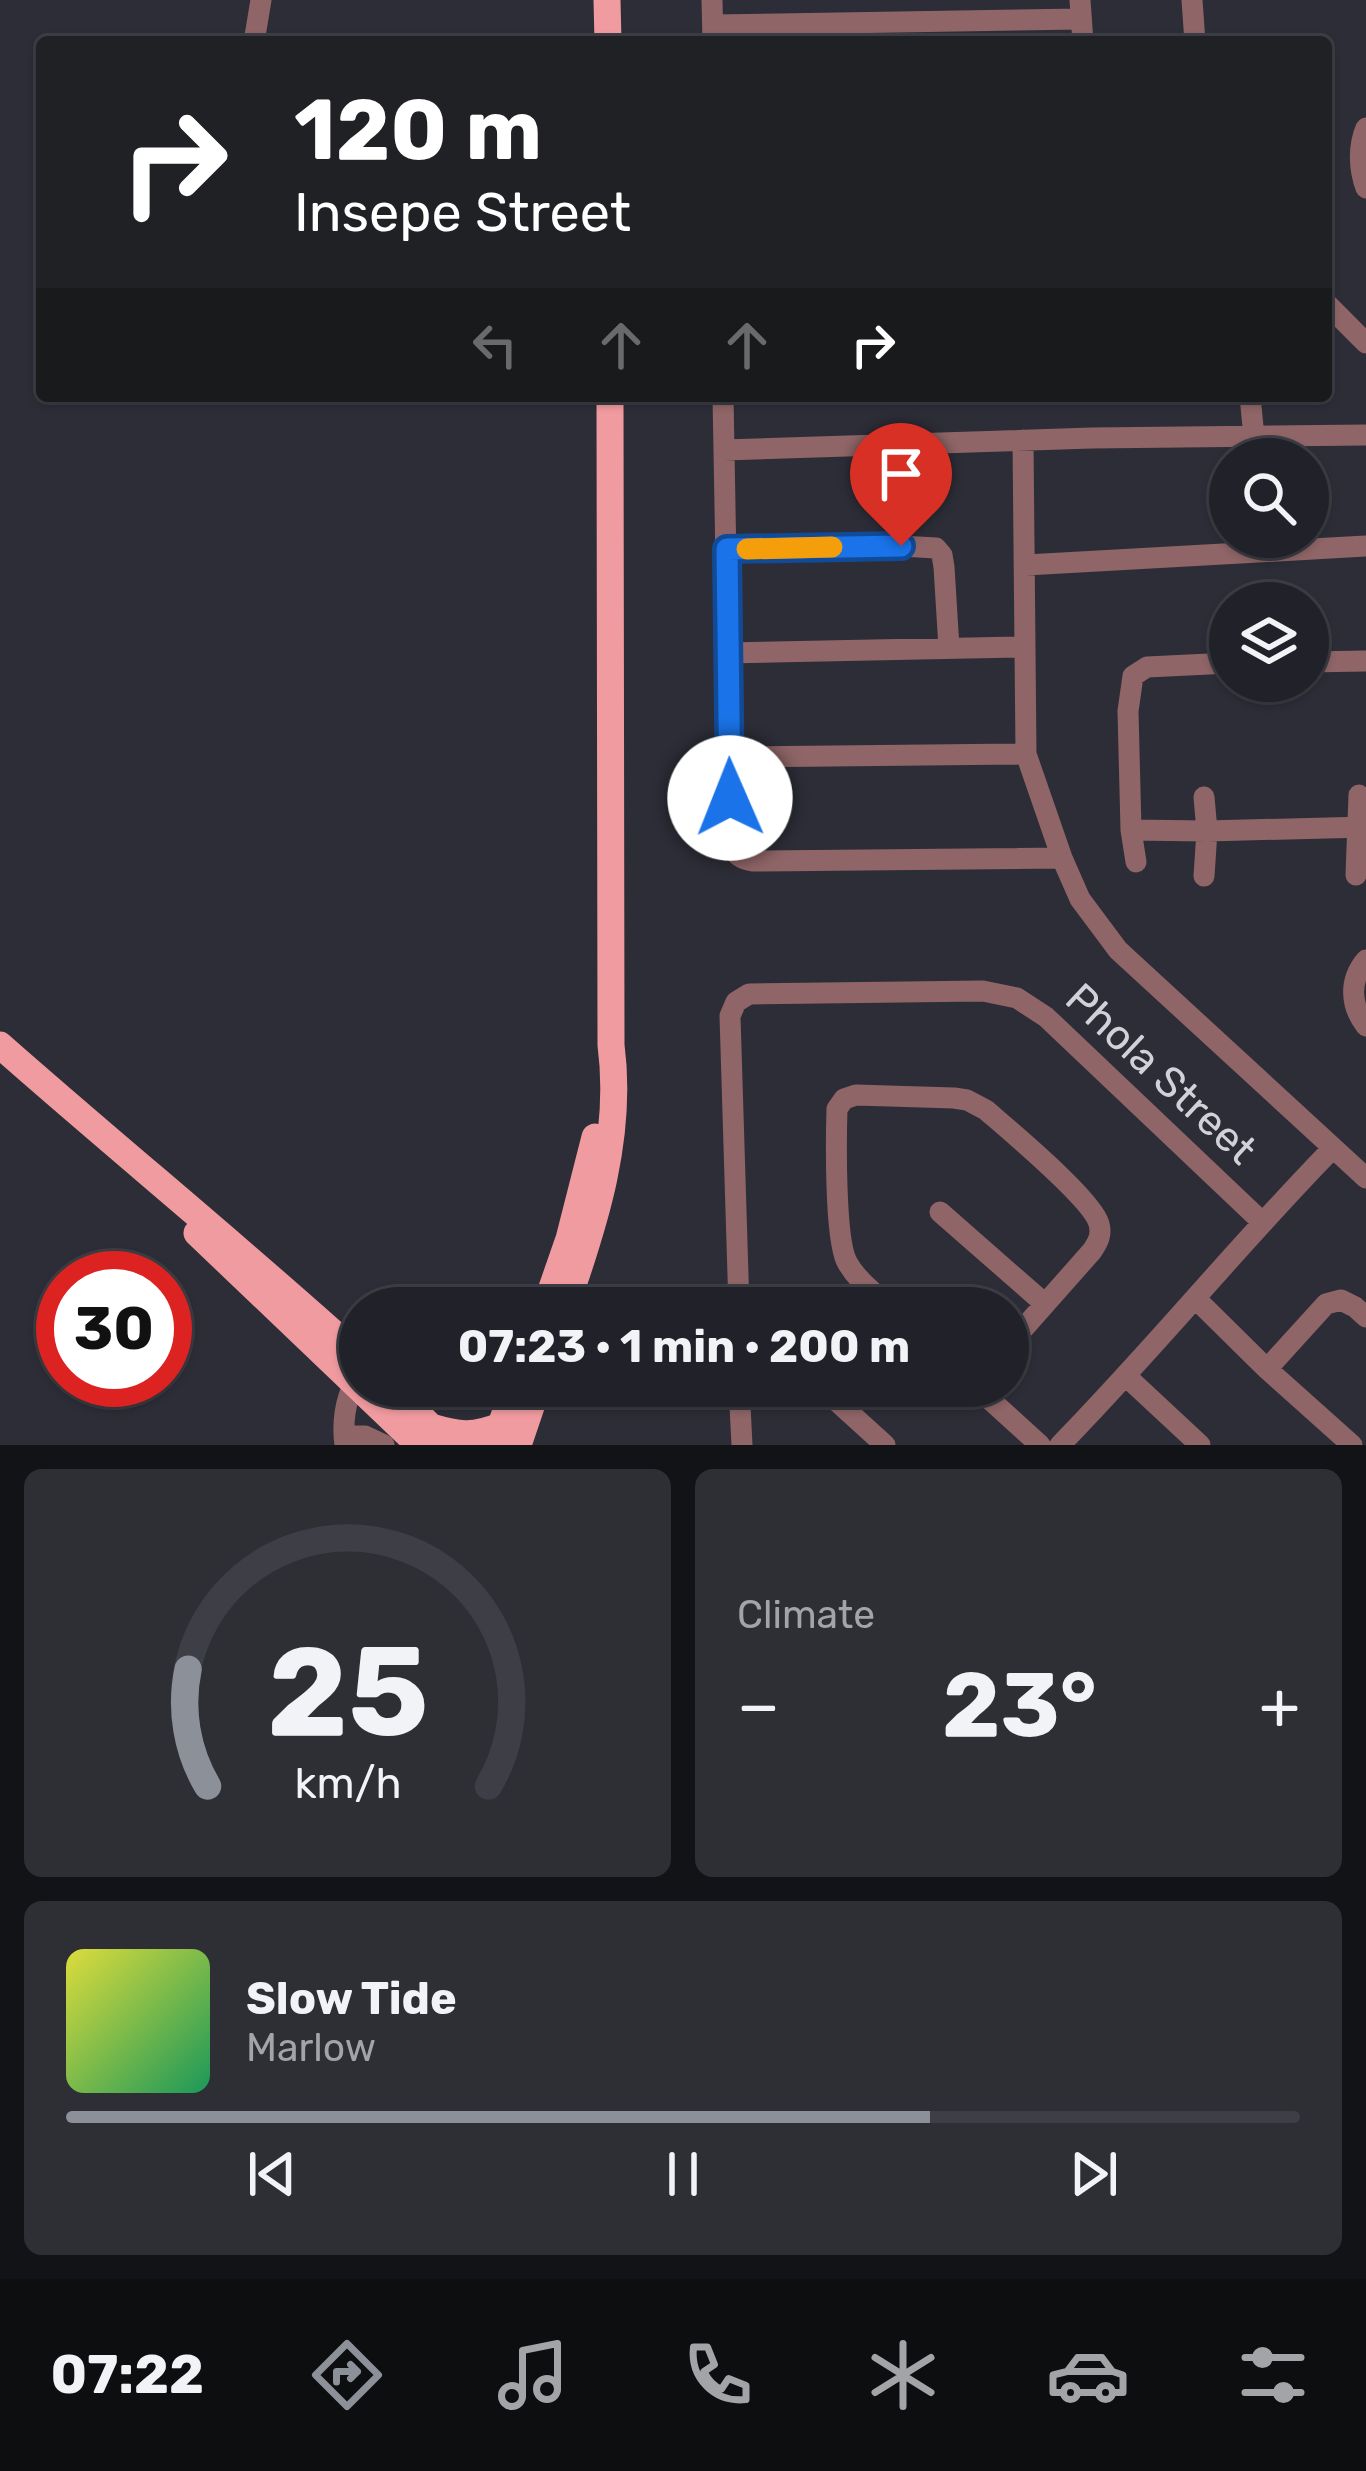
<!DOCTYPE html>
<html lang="en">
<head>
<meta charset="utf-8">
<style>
	:root { --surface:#212229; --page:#2d2f35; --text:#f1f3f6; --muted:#a2a4a8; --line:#3e3f46; --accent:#8c9099 }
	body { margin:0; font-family:Rubik,sans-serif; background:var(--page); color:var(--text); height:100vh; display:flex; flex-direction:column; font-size:45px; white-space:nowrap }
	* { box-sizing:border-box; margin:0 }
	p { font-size:39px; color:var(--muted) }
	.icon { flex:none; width:66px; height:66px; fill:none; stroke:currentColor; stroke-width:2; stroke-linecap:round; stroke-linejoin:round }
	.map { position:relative; height:1445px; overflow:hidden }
	.side { display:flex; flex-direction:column; gap:24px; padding:24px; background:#121317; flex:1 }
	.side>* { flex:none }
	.guide { position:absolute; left:36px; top:36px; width:1296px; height:366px; border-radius:12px; box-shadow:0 3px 9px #0004,0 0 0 3px var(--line); background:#202124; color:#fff; overflow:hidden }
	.controls { position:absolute; left:1209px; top:438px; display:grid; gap:24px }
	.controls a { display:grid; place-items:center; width:120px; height:120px; border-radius:50%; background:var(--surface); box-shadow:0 3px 9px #0004,0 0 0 3px var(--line); font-size:60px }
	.speed { position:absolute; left:36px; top:1251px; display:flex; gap:24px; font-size:60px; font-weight:700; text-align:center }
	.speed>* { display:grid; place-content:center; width:156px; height:156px; border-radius:50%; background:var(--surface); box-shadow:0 3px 9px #0004,0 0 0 3px var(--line); line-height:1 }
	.speed .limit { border:18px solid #d22; background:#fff; color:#111 }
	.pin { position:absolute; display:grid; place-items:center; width:102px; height:102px; color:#fff; margin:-123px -51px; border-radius:50% 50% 50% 0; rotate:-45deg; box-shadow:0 0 12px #0007 }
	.pin .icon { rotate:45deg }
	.me { position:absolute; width:132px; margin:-66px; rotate:359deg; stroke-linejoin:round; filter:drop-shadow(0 0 9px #0008) }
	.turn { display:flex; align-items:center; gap:42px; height:252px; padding:0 60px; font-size:54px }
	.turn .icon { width:156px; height:156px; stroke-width:2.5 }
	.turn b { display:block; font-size:84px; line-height:102px }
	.lanes { display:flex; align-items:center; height:114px; padding:0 60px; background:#0003; justify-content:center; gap:60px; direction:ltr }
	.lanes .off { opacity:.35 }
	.big { font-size:90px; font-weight:700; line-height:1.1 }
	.side .tile { flex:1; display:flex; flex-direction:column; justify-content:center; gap:18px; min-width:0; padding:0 42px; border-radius:18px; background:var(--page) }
	.side .dial { align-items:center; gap:0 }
	.dial svg { height:312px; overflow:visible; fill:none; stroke:var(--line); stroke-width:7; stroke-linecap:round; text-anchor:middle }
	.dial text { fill:var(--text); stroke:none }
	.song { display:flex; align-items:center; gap:36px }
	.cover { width:144px; height:144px; border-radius:18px; background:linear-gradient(135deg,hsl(60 70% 55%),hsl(150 70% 35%)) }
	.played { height:12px; border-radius:6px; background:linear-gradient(90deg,var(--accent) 70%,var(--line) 70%) }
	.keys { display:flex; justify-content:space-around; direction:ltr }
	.heat { display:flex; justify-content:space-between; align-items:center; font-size:66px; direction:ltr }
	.side .tiles { flex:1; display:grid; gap:24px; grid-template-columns:1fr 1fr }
	.tile:last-child { grid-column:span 2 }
	.trip { position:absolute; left:339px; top:1287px; width:690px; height:120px; border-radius:60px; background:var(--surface); box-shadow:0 3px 9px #0004,0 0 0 3px var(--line); font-weight:700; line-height:120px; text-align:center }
	.tab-bar { display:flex; height:192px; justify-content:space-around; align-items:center; background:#0d0e10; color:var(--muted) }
	.tab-bar .icon { width:84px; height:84px }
	.tab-bar .current { color:var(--accent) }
	.tab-bar b { font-size:54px; color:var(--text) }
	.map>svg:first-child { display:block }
</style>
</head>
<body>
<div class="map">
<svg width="1366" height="1445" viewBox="0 0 1366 1445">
	<rect width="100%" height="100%" fill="#2c2d37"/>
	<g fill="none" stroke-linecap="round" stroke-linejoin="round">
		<!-- minor -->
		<path stroke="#8f6567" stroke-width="21" d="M712,0L713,42
			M1080,0L1083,42
			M1192,0L1195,42
			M713,25L1081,19
			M254,42L261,0
			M1366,128C1358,146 1359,170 1366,188
			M1326,303L1366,343
			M723,396L731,839C733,853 738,859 753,861L1062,858
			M1250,396L1254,437
			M1023,440L1026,754L1062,858L1080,899L1118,950L1366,1178
			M724,450L1092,438L1366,435
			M727,549L901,546L936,548L942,555L944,567L949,648
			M1026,565L1366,546
			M726,653L1024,647
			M1308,662L1366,661
			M730,757L1026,754
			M1204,797L1207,831L1204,876
			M1131,830L1207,831L1366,827
			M1136,862L1131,830L1128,711L1133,676L1147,667L1230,663
			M1356,875L1359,795
			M1366,960C1349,980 1350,1005 1366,1026
			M940,1212L1045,1304
			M1196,1299L1267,1369L1352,1445
			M739,1308L730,1016L736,1002L749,994L983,991L1017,998L1046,1017L1261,1221
			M891,1308C876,1294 855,1279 846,1260C835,1234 836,1141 837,1109L844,1099L856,1095L954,1098L967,1100L986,1110C1009,1130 1093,1200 1099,1224C1102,1235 1098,1242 1092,1251L1008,1346
			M1267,1369L1326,1304L1341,1300L1355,1307L1366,1317
			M1127,1377L1200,1445
			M739,1386L742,1445
			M820,1386L885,1445
			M975,1386L1040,1445
			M344,1436H365L384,1445
			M345,1445C342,1424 345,1400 355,1382
			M1060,1445C1154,1349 1239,1244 1333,1148"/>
		<!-- major -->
		<path stroke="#f09b9f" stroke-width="27" d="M607,0L608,42
			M0,1045C119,1150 242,1250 360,1357
			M197,1233L419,1445
			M545,1308L569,1239L595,1137
			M565,1308C595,1223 623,1136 611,1045L610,396
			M390,1386L449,1445
			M431,1427C458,1435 474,1437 500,1426
			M495,1441L515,1386
			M518,1445L538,1386"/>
	</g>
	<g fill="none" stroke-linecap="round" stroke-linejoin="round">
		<defs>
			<path id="route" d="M730,798L727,549L901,546"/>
		</defs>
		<!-- route casing -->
		<use href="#route" stroke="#114b97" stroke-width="30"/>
		<!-- route -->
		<use href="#route" stroke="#1a73e8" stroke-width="21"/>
		<!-- slow -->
		<path stroke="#f59e0b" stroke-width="21" d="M747,549L832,547"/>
	</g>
	<g text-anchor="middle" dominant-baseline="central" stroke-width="12" stroke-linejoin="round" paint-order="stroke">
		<!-- street labels -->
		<g font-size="42" fill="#d1d2d9" stroke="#2c2d37">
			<text transform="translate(1161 1074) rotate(43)">Phola Street</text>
		</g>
	</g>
</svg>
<div class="controls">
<a><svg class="icon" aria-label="search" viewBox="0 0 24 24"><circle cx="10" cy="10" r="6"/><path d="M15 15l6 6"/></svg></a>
<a><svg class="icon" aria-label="layers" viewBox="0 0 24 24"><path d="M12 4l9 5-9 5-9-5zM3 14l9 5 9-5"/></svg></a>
</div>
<div class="speed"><div class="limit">30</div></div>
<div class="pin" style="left:901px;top:546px;background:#d93025"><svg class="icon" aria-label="arrive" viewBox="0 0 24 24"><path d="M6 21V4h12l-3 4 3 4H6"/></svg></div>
<svg class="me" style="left:730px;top:798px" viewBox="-20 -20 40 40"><circle r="19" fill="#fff"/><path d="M0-13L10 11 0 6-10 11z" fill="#1a73e8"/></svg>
<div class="trip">07:23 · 1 min · 200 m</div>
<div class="guide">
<div class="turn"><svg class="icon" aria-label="right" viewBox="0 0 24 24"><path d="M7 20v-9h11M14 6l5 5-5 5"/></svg><div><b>120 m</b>Insepe Street</div></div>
<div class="lanes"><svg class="icon off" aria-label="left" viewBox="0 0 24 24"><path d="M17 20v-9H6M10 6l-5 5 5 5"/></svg><svg class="icon off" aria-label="ahead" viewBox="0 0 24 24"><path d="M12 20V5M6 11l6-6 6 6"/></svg><svg class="icon off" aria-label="ahead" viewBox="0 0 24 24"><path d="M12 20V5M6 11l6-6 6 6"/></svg><svg class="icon" aria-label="right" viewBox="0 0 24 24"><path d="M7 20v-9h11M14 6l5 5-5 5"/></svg></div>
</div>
</div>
<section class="side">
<div class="tiles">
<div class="tile dial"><svg viewBox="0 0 100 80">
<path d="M14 69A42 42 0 1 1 86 69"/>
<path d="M14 69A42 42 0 0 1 9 39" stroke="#8c9099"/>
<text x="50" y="56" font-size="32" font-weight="700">25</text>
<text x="50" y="72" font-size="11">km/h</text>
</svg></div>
<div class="tile"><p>Climate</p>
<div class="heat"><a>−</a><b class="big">23°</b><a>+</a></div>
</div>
<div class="tile">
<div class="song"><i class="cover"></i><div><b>Slow Tide</b><p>Marlow</p></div></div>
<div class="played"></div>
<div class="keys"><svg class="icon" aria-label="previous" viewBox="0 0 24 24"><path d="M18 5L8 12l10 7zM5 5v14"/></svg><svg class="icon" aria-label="pause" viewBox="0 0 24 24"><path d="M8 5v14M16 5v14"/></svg><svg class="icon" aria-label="next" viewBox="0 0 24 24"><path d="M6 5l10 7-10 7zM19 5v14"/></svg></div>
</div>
</div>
</section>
<nav class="tab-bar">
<b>07:22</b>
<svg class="icon current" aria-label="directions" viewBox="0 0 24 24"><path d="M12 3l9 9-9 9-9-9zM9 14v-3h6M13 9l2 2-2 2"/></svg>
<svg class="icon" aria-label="music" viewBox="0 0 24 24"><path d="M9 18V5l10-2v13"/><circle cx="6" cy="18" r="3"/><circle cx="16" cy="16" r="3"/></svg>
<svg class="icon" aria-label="phone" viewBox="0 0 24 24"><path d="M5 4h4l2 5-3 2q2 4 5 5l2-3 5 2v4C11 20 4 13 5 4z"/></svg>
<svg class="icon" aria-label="climate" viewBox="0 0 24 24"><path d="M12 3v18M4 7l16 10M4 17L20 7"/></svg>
<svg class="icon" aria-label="car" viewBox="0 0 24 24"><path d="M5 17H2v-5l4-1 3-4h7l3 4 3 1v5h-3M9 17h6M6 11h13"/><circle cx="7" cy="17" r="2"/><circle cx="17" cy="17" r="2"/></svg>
<svg class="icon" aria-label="filters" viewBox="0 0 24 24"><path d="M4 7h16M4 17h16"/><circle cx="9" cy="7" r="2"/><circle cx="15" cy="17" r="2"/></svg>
</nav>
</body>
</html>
